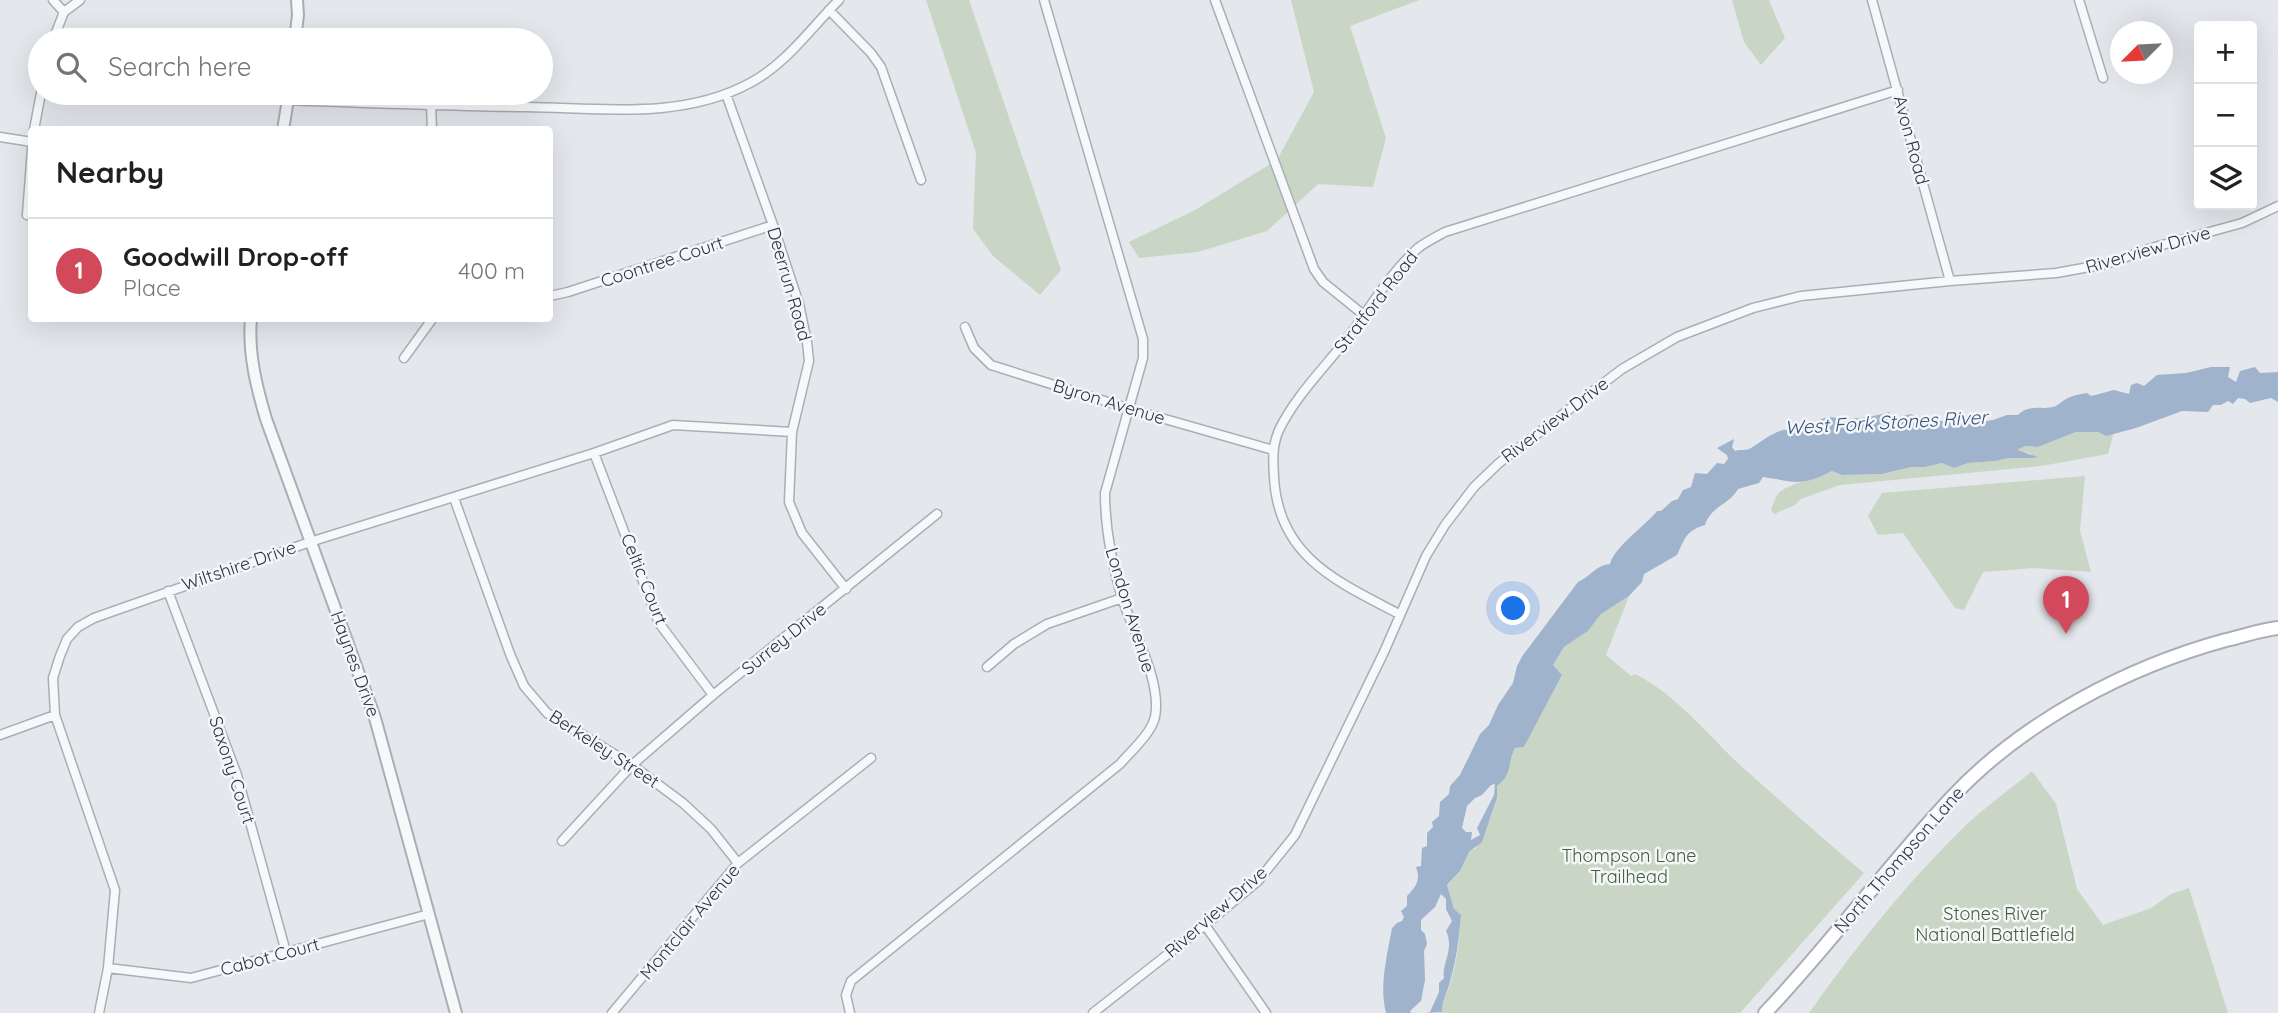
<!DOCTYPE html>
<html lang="en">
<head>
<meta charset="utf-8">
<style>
	body { margin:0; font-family:Quicksand,sans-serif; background:#f2f2f2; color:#202124 }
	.controls { position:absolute; right:21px; top:21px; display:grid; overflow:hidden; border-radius:7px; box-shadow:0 7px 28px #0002 }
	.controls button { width:63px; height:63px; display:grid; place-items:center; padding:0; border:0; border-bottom:2px solid #e0e0e0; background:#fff; color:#202124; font:35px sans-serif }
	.compass { position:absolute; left:2110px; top:21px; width:63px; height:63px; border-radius:50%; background:#fff; box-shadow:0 7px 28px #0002; rotate:246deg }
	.you { position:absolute; left:1514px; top:609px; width:24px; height:24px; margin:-18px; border:5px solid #fff; border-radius:50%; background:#1a73e8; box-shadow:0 0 0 10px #1a73e833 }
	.badge { display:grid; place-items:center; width:46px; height:46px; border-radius:50%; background:#d1495b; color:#fff; font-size:23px; font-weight:700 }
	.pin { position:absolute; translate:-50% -58px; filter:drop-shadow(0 2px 4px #0008) }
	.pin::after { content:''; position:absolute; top:37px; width:24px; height:21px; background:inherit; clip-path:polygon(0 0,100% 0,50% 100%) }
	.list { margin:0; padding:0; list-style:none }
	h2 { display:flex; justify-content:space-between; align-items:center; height:91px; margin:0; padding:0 28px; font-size:30px }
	h2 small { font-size:23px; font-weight:400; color:#757577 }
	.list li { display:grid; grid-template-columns:46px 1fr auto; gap:21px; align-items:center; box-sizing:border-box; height:105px; padding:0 28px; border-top:2px solid #e0e0e0 }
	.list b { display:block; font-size:26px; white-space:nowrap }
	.list p { margin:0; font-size:23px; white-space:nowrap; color:#757577 }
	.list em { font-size:23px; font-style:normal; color:#757577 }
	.icon { flex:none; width:38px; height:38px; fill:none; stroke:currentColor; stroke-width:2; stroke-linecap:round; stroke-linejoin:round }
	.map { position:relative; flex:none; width:2278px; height:1013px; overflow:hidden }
	.search { position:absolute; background:#fff; box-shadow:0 7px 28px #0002; left:28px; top:28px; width:525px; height:77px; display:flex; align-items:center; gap:18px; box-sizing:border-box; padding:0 24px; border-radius:38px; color:#757577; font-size:26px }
	.panel { position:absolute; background:#fff; box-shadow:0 7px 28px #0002; left:28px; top:126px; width:525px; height:196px; border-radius:7px }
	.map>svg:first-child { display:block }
</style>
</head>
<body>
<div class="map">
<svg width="2278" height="1013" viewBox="0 0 2278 1013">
	<rect width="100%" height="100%" fill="#e4e7ec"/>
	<!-- green -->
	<path fill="#c9d6c5" d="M926 0H969L1061 270 1040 295 993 256 973 229 976 153Z
		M1291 0H1419L1350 26 1386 138 1373 187 1318 184 1267 231 1198 252 1139 258 1129 242 1195 210 1277 160 1314 92Z
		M1732 0H1769L1785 38 1761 65 1744 42Z
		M2076 432H2098L2106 436 2114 432 2108 454 2041 466 1840 485 1801 499 1795 505 1774 514 1771 510C1773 505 1775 498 1778 494 1787 483 1818 479 1832 471L1842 475 1882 474 1911 467H1925L1942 463 1954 468 1968 463 1996 461 2008 458H2034L2030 453 2019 452 2017 450 2025 446 2038 447Z
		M2085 476 2080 531 2091 572 2034 568 1983 572 1964 610 1955 608 1903 533 1878 535 1868 516 1882 493Z
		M1629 596 1606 655 1631 676 1635 674C1677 695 1707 734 1741 766 1782 802 1822 838 1864 873L1740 1013H1441C1443 1001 1444 998 1449 987 1457 966 1459 938 1461 916L1454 909 1447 886 1460 871 1469 852 1476 848 1491 817 1497 798V786C1513 774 1507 764 1515 748L1524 747 1562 675 1553 665 1564 647 1588 631 1601 614Z
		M2032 771 2056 804 2077 889 2103 925 2151 908 2171 894 2189 888 2228 1013H1809C1855 948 1904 886 1961 830 1982 809 2008 791 2032 771Z"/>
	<!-- water -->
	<path fill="#9fb4cc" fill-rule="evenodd" d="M2211 367H2230L2228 377 2236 382 2240 371 2255 367 2260 373 2278 372V402L2271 398 2250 403 2245 399 2238 398 2233 404 2228 401 2221 405H2213L2208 412 2182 411 2136 428 2106 436 2098 432H2076L2038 447 2025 446 2017 450 2038 457 2034 458H2008L1996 461 1968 463 1954 468 1942 463 1925 467H1911L1882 474 1842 475 1832 471C1800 488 1793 481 1763 477L1759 483 1738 489C1729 505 1711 506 1705 525 1685 531 1685 539 1677 555L1644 574 1642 582 1629 596 1601 614 1588 631 1564 647 1553 665 1562 675 1524 747 1515 748C1507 764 1513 774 1497 786V798L1482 842 1469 852 1460 871 1447 885 1454 909 1461 915C1459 938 1456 963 1449 985 1446 995 1442 1001 1442 1012L1427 1013 1430 1012 1439 992V983L1444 978C1441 965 1455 949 1446 931L1452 921 1446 909V899L1441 894 1435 907 1421 920V930L1425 934 1427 944 1424 951 1425 980 1421 1001 1410 1011 1411 1013H1386C1379 986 1387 956 1392 928L1397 923 1402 921 1404 917 1401 911 1407 906V896C1416 886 1421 881 1416 867L1421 866 1422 848 1427 846V833L1433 827 1432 822 1439 816 1440 802 1449 794 1450 786 1460 775 1480 734 1489 725 1498 705 1513 683 1517 666 1523 655 1578 582C1593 575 1594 566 1610 564 1614 547 1645 526 1657 511H1661L1672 501 1678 499 1683 490 1691 487 1695 473 1707 474 1717 463 1724 464 1728 459 1727 455 1717 448 1734 439 1732 447 1735 451C1740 449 1747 451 1751 448 1766 439 1780 425 1798 431L1804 424 1816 423C1826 413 1837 419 1848 419 1861 418 1877 416 1889 412L1895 418 1911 414 1917 417 1924 416 1937 418 1940 421 1967 424 1993 420 2007 415H2018C2030 403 2043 411 2056 406 2060 404 2062 401 2066 399 2071 396 2080 394 2087 393L2091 396 2114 390 2129 394 2131 385 2137 383 2144 386 2157 375 2186 373ZM1495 784 1494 795 1477 828 1480 835 1471 840 1472 832H1466L1462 828 1467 806 1475 798 1482 795 1491 785Z"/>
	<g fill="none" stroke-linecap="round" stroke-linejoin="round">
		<!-- minor casing -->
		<g stroke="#a9aeb7" stroke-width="11">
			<path id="minor" d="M53 0 64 12
				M1215 0 1314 269 1323 282 1365 316
				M1872 0 1950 281
				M2079 0 2103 78
				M829 10 871 53 881 67 921 180
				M53 40 64 12 80 0
				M726 94 773 225 799 304 807 342 809 361 792 432 789 502 802 533 846 589
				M288 100C368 103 447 106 527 107 601 108 682 120 750 83 786 64 811 28 839 0
				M431 105 432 130
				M34 130 41 93
				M0 137 32 142
				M27 215 32 149
				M550 296 568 292 773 225
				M965 327 974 348 991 365 1130 409 1273 450
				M404 358 433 318
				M594 453 659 623 713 695
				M454 498 510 654 524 686 547 713 632 765 683 803 711 829 738 863
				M168 591 237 775 286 952
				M1399 614C1338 582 1278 557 1274 477 1273 460 1272 446 1279 430 1295 397 1323 369 1346 340 1369 310 1389 274 1418 248 1426 242 1436 237 1445 232L1898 90
				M987 667 1014 644 1047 624 1122 598
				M0 735 55 715
				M562 841 632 765 713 695 937 514
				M1205 925 1266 1013
				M108 968 191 978 429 914
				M99 1013 108 968 115 890 55 715 53 678 60 656 67 639 78 627 94 618 310 542 594 453 673 425 792 432
				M612 1013 738 863 871 758
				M850 1013 846 995 851 981 1120 764C1131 751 1151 734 1155 717 1162 681 1133 632 1122 598 1112 564 1105 528 1105 493L1143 358V339L1044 0
				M1093 1013 1205 925 1258 881 1295 835 1384 652 1426 556 1445 525 1474 487 1499 463 1622 369 1677 337 1753 308 1801 296 1950 281 2056 273 2106 264 2155 247 2242 223 2278 206"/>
		</g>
		<!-- tertiary casing -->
		<g stroke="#a9aeb7" stroke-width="14">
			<path id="tertiary" d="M295 40 298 15 297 0
				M283 130 289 93
				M251 318C248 353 256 385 266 419L375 718 456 1013"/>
		</g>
		<!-- secondary casing -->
		<g stroke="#a9aeb7" stroke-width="16">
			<path id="secondary" d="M1765 1013C1831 944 1887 866 1953 796 2024 721 2127 667 2226 640 2244 636 2260 630 2278 628"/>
		</g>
		<!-- minor -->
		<use href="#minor" stroke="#f7f8fa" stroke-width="8"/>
		<!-- tertiary -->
		<use href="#tertiary" stroke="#f7f8fa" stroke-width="10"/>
		<!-- secondary -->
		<use href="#secondary" stroke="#fff" stroke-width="12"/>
	</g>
	<g text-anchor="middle" stroke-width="5" stroke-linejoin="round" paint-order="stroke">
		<!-- street labels -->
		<g font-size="18" fill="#2b3445" stroke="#f4f6f9">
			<text transform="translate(1911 140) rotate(75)" y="6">Avon Road</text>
			<text transform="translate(2148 250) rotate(-16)" y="6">Riverview Drive</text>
			<text transform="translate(662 262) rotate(-18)" y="6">Coontree Court</text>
			<text transform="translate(789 284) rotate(74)" y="6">Deerrun Road</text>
			<text transform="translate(1376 302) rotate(-52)" y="6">Stratford Road</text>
			<text transform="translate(1109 402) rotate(17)" y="6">Byron Avenue</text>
			<text transform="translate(1555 420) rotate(-37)" y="6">Riverview Drive</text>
			<text transform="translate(239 566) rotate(-19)" y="6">Wiltshire Drive</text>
			<text transform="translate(644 579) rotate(68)" y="6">Celtic Court</text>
			<text transform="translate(1130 610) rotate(73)" y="6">London Avenue</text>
			<text transform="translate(784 639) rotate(-39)" y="6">Surrey Drive</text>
			<text transform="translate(355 664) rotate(70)" y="6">Haynes Drive</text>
			<text transform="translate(604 749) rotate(33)" y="6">Berkeley Street</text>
			<text transform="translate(232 770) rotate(72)" y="6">Saxony Court</text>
			<text transform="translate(1899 860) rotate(-49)" y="6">North Thompson Lane</text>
			<text transform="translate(1216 912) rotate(-41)" y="6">Riverview Drive</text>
			<text transform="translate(690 922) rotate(-50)" y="6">Montclair Avenue</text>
			<text transform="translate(270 957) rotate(-15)" y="6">Cabot Court</text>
		</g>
		<!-- park labels -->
		<g font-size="18" fill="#3f6138" stroke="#f4f6f9">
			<text x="1629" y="862">Thompson Lane<tspan x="1629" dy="21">Trailhead</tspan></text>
			<text x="1995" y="920">Stones River<tspan x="1995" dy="21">National Battlefield</tspan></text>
		</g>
		<!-- water labels -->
		<g font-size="19" font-style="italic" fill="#34527a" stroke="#f4f6f9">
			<text transform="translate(1886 422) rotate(-3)" y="7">West Fork Stones River</text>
		</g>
	</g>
</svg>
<div class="controls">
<button>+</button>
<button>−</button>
<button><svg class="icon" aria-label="layers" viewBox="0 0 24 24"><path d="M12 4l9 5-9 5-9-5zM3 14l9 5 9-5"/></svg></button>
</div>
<svg class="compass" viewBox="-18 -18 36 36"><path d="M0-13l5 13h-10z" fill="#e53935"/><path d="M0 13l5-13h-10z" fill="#757577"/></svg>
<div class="you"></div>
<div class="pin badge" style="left:2066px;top:634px">1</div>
<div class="search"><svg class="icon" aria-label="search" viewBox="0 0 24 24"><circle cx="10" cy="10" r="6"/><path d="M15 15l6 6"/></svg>Search here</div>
<section class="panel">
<h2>Nearby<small></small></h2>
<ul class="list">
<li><span class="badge">1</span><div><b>Goodwill Drop-off</b><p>Place</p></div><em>400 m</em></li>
</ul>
</section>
</div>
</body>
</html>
